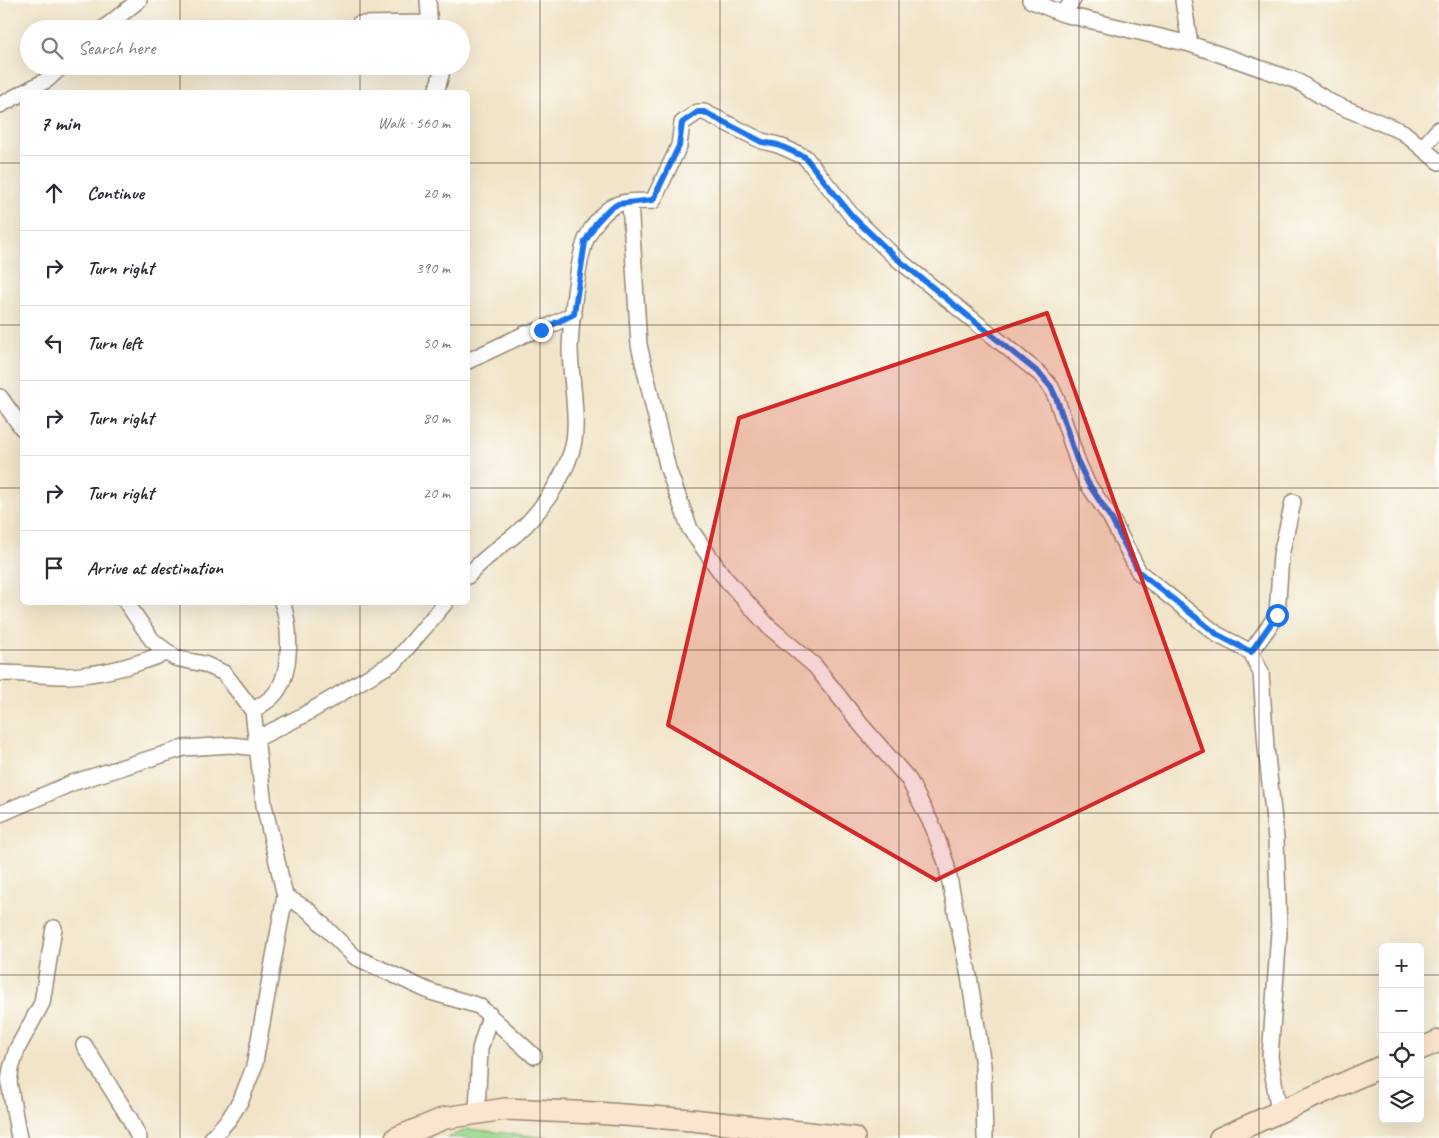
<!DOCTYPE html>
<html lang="en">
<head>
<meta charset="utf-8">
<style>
	body { margin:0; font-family:Caveat,sans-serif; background:#f7f7f7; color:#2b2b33 }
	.controls { position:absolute; right:15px; bottom:15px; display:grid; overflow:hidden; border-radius:8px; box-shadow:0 5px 20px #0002 }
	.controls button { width:45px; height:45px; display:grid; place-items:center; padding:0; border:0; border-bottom:1px solid #e1e1e2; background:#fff; color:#2b2b33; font:25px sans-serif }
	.stop { position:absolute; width:15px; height:15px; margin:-11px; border:4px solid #1a73e8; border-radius:50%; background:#fff }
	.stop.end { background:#1a73e8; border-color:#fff; box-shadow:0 1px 5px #0008 }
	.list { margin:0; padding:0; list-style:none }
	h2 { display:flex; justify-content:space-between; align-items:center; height:65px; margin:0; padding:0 20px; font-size:21px }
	h2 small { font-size:16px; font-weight:400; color:#7c7c81 }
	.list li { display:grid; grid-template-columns:32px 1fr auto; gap:15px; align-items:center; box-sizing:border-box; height:75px; padding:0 20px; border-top:1px solid #e1e1e2 }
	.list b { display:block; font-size:19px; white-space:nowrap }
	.list em { font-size:16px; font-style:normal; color:#7c7c81 }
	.icon { flex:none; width:28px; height:28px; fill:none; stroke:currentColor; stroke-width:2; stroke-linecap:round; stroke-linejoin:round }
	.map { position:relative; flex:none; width:1439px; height:1138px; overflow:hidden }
	.search { position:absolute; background:#fff; box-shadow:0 5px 20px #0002; left:20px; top:20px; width:450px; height:55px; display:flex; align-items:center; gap:12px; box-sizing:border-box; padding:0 18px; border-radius:28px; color:#7c7c81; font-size:19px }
	.panel { position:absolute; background:#fff; box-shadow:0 5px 20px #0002; left:20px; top:90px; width:450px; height:515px; border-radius:8px }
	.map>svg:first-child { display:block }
</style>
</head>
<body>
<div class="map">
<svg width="1439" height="1138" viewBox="0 0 1439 1138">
	<rect width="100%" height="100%" fill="#fdfcf7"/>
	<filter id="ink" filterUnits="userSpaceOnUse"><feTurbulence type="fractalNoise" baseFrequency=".02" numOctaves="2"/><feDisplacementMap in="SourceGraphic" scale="10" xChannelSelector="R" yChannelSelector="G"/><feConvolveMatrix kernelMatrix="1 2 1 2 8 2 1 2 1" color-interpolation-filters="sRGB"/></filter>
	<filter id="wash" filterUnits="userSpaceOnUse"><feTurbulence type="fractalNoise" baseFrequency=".0096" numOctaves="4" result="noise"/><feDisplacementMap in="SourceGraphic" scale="20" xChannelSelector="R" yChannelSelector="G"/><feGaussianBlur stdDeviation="1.12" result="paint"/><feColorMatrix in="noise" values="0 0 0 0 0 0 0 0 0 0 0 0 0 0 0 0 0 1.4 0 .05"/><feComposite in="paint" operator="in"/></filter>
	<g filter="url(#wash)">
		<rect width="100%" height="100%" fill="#f1e4c8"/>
		<!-- green -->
		<path fill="#9edd92" stroke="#6c8458" d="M468 1129 550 1138H447Z"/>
	</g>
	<g filter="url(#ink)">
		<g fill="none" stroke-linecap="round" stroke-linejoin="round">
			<!-- street casing -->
			<g stroke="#968773" stroke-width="18">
				<path id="street" d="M428 0 430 29
					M1030 0 1063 14 1190 44 1297 81 1332 103 1403 132 1439 162
					M1183 0 1190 44
					M1063 14 1073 0
					M359 24 429 23
					M103 29 139 0
					M436 92 441 75V66
					M0 105 47 80 62 66
					M1422 148 1439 129
					M630 203 639 345 668 469 690 529 724 577 768 626 815 666 862 726 909 780 933 827 946 863 969 976 983 1065 985 1138
					M468 361 525 334 541 330 574 314
					M0 397 22 428
					M468 576C482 559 499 548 516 534 539 514 561 483 571 453 581 426 570 377 570 348 571 322 577 266 585 242 590 229 603 210 616 205 626 200 642 202 653 201L679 146 682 123 698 112H704L762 141 778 145 805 157 853 217 895 257 1040 374 1051 387 1057 400 1077 460 1087 483 1111 518 1139 572 1218 635 1251 652 1261 673 1266 747 1276 839 1279 932 1270 1057 1279 1112
					M126 602 152 640 175 658 204 664 224 673 253 711 264 805 285 896 254 1067 241 1100 229 1119 212 1138
					M1251 652 1277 615 1281 555 1293 502
					M0 673C30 673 60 679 89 674 116 671 143 662 168 652
					M253 711C259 706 267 702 272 697 293 677 291 627 282 602
					M256 739 302 716 396 661 446 602
					M0 814 72 783 184 748 231 745 257 748
					M285 896 308 910 355 957 431 992 479 1006 534 1056
					M84 1045 130 1119 139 1138
					M477 1111 480 1049 490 1015
					M19 1138 9 1082 11 1069 17 1049 42 1003 54 928"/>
			</g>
			<!-- secondary casing -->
			<g stroke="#968773" stroke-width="24">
				<path id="secondary" d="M1420 1049 1439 1041
					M396 1138 445 1118 505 1109 596 1113 692 1120 854 1138
					M1220 1138 1383 1066"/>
			</g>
			<!-- street -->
			<use href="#street" stroke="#fff" stroke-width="15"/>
			<!-- secondary -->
			<use href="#secondary" stroke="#fce5cf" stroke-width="21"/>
		</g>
	</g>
	<g fill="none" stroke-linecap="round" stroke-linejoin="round" filter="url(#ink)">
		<!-- route -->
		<path stroke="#1a73e8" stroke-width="6" d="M541 330 574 314 585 242 596 223 609 209 618 204 653 200 679 146 682 123 698 112H704L762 142 778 145 805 157 853 217 895 257 1040 374 1051 387 1057 400 1077 460 1088 483 1111 518 1139 572 1218 635 1251 652 1277 615"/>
	</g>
	<!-- marked area -->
	<path fill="#d62828" fill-opacity="0.2" stroke="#d62828" stroke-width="4" stroke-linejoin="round" d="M1047 313 1203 751 936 880 668 725 739 418Z"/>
	<!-- grid -->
	<path fill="none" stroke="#3b2a1e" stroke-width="1" stroke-opacity="0.55" d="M180 0V29M360 0V29M540 0V1138M720 0V1138M899 0V1138M1079 0V1138M1259 0V1138M180 66V92M360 66V92M0 163H22M468 163H1439M0 325H22M468 325H1439M0 488H22M468 488H1439M180 602V1138M360 602V1138M0 650H1439M0 813H1439M0 975H1383M1420 975H1439"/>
</svg>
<div class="controls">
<button>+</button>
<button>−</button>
<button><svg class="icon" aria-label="locate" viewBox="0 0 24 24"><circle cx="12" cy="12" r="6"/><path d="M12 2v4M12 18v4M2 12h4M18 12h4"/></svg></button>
<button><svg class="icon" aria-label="layers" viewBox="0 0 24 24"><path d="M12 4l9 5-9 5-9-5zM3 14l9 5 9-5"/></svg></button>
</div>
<div class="stop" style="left:1277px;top:615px"></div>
<div class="stop end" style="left:541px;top:330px"></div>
<div class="search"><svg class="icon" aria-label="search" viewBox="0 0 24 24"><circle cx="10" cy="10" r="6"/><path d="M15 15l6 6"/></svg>Search here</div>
<section class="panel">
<h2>7 min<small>Walk · 560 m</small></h2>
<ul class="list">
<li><svg class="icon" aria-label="ahead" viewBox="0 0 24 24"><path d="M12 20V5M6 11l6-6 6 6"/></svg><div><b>Continue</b></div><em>20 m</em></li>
<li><svg class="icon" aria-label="right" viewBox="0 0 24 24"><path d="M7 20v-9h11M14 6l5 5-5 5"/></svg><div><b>Turn right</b></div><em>390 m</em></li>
<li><svg class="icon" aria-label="left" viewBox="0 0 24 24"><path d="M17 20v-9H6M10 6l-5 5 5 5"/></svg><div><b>Turn left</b></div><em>50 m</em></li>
<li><svg class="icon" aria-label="right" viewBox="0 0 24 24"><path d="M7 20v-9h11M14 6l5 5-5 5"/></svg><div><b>Turn right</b></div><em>80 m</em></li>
<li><svg class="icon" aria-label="right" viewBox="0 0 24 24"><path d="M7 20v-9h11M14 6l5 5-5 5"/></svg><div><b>Turn right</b></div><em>20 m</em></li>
<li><svg class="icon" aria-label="arrive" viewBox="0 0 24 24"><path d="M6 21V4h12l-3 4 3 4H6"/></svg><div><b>Arrive at destination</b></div></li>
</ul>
</section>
</div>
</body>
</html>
